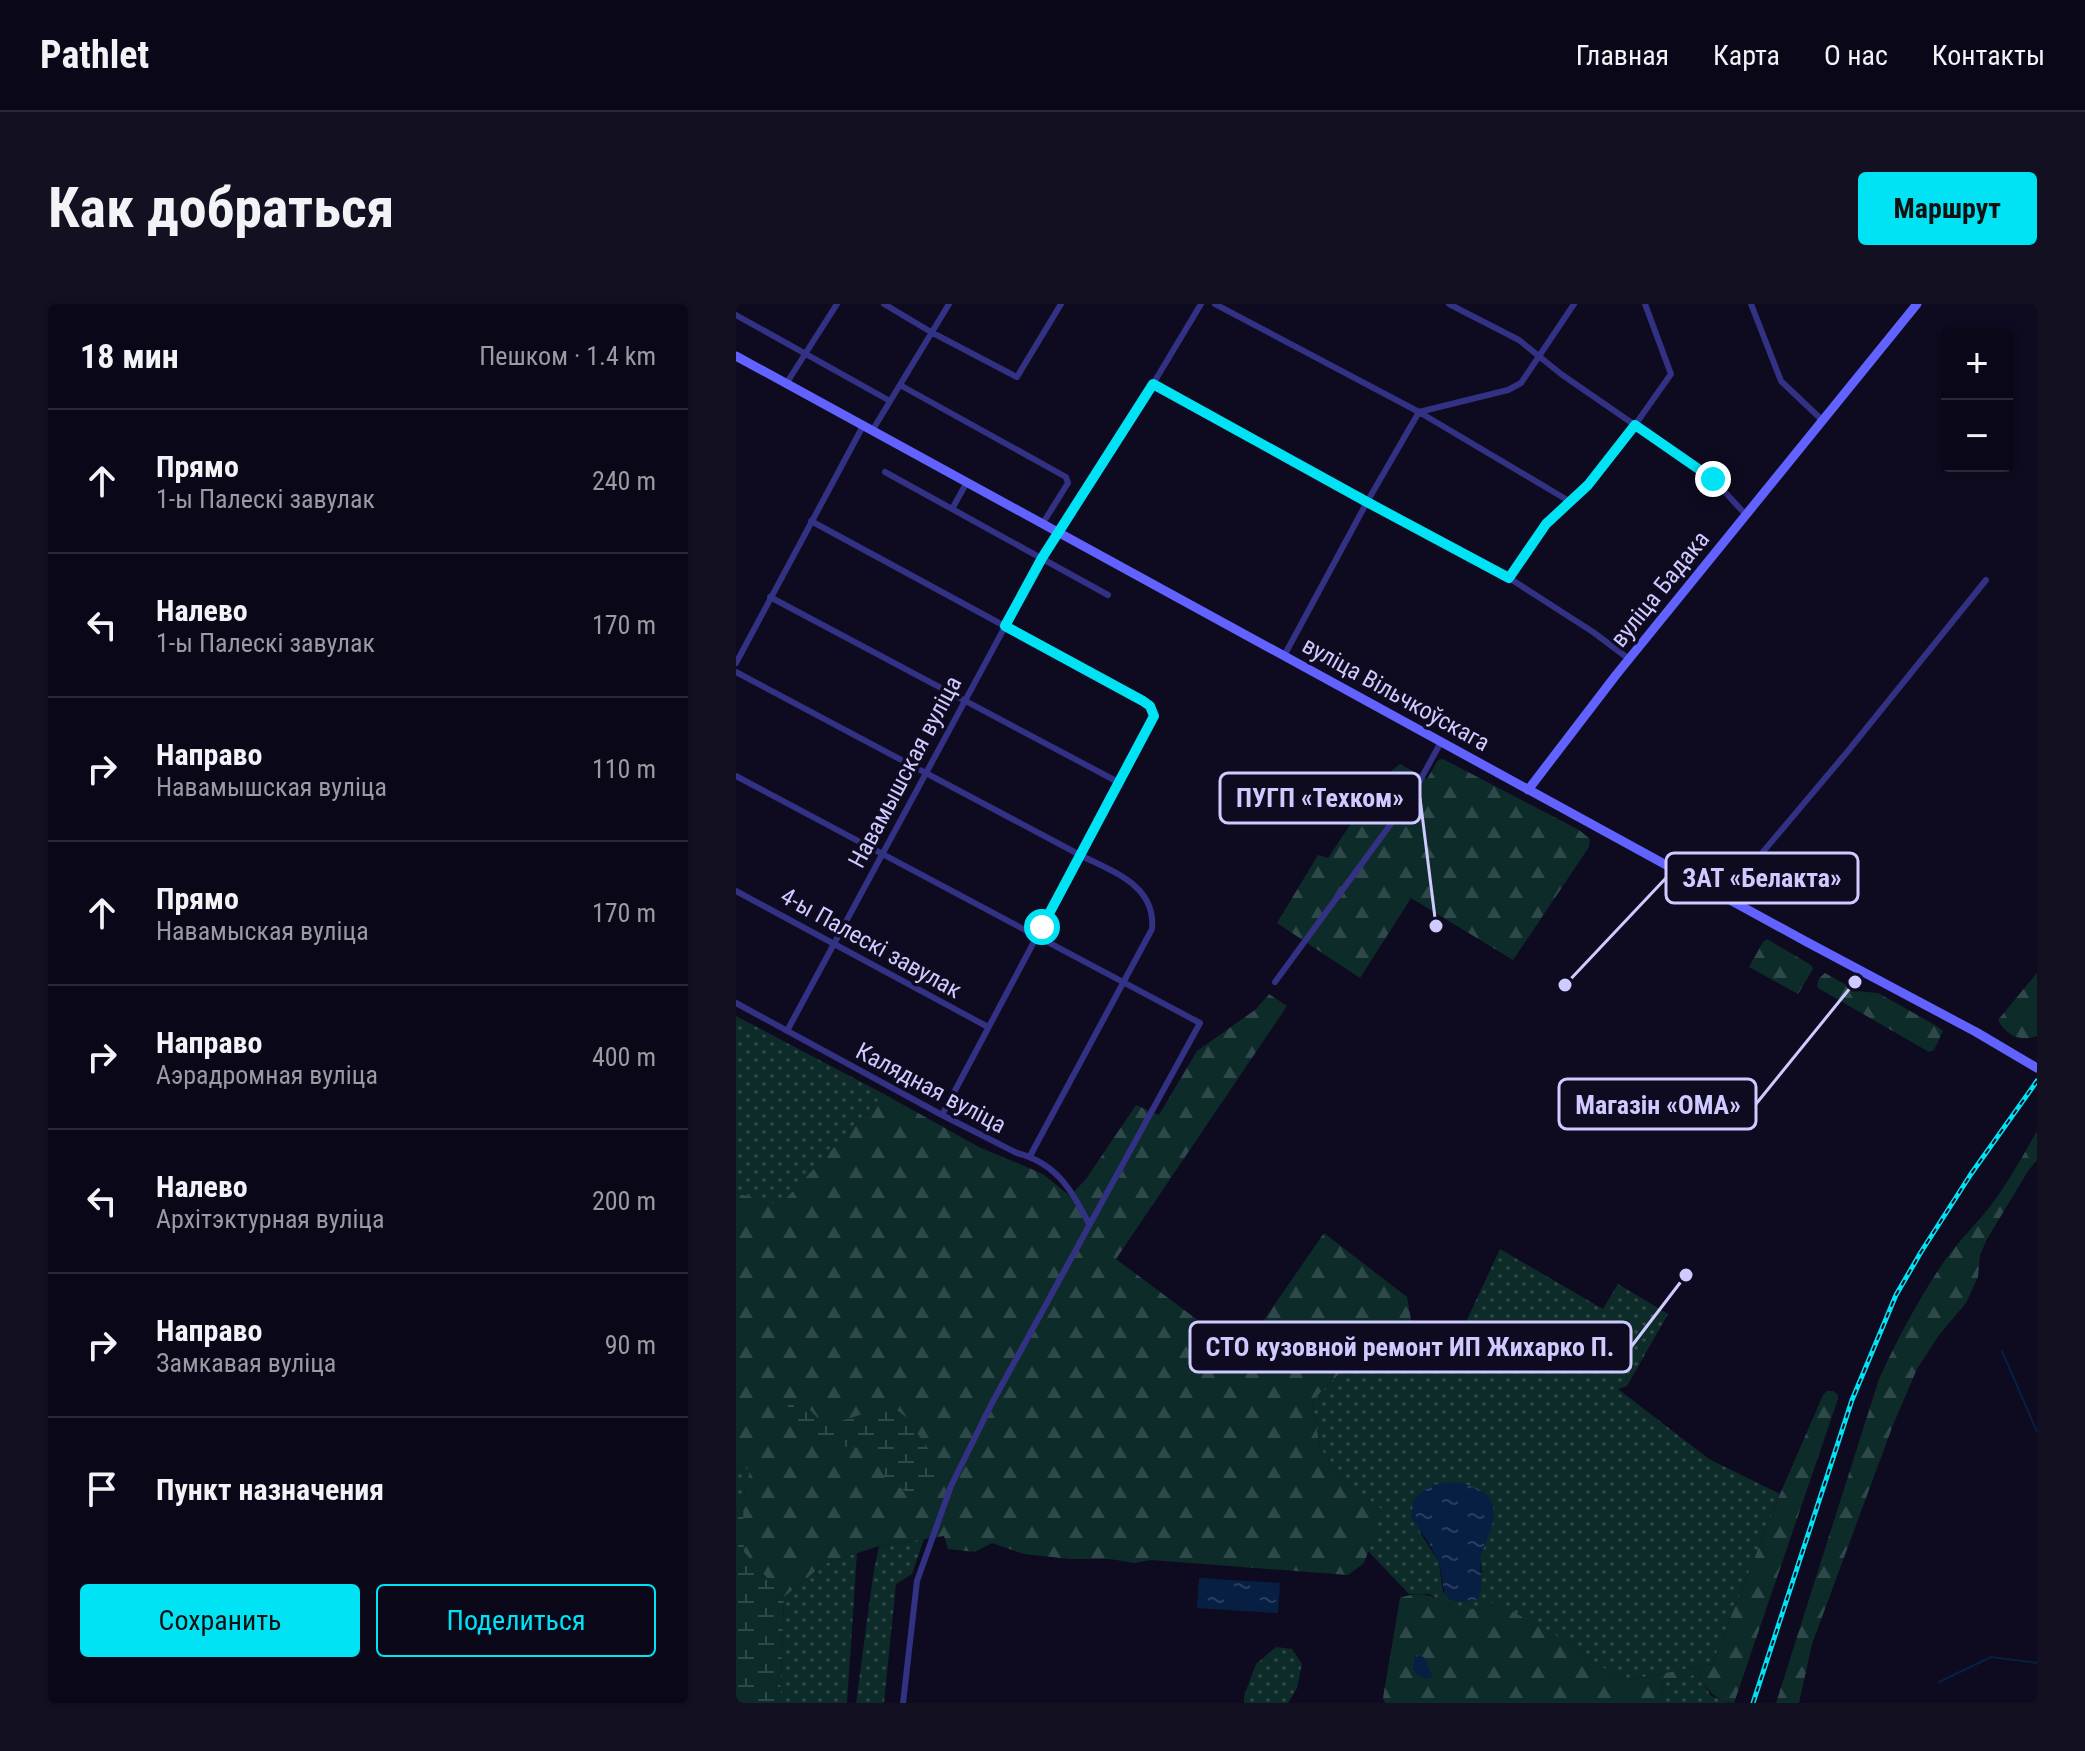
<!DOCTYPE html>
<html lang="ru">
<head>
<meta charset="utf-8">
<style>
	body { margin:0; font-family:"Roboto Condensed",sans-serif; background:#131121; color:#f1f3f6 }
	.controls { position:absolute; right:24px; top:24px; display:grid; overflow:hidden; border-radius:8px; box-shadow:0 2px 6px #0004 }
	.controls button { width:72px; height:72px; display:grid; place-items:center; padding:0; border:0; border-bottom:2px solid #2a2937; background:#0a0818; color:#f1f3f6; font:40px sans-serif }
	.stop { position:absolute; width:24px; height:24px; margin:-18px; border:6px solid #00e3f5; border-radius:50%; background:#fff }
	.stop.end { background:#00e3f5; border-color:#fff; box-shadow:0 2px 8px #0008 }
	.list { margin:0; padding:0; list-style:none }
	h2 { display:flex; justify-content:space-between; align-items:center; height:104px; margin:0; padding:0 32px; font-size:34px }
	h2 small { font-size:26px; font-weight:400; color:#999aa2 }
	.list li { display:grid; grid-template-columns:52px 1fr auto; gap:24px; align-items:center; box-sizing:border-box; height:144px; padding:0 32px; border-top:2px solid #2a2937 }
	.list b { display:block; font-size:30px; white-space:nowrap }
	.list p { margin:0; font-size:26px; white-space:nowrap; color:#999aa2 }
	.list em { font-size:26px; font-style:normal; color:#999aa2 }
	.actions { display:flex; gap:16px; padding:24px 32px }
	.actions a { flex:1; padding:18px 0; border:2px solid #00e3f5; border-radius:8px; text-align:center; font-size:28px; color:#00e3f5 }
	.actions .main { background:#00e3f5; color:#111 }
	.icon { flex:none; width:44px; height:44px; fill:none; stroke:currentColor; stroke-width:2; stroke-linecap:round; stroke-linejoin:round }
	.map { position:relative; flex:none; width:1301px; height:1399px; overflow:hidden; border-radius:8px }
	header { display:flex; align-items:center; gap:48px; box-sizing:border-box; height:112px; padding:0 40px; background:#0a0818; border-bottom:2px solid #2a2937 }
	header strong { font-size:38px }
	nav { display:flex; gap:44px; margin-inline-start:auto; font-size:28px }
	.intro { display:flex; align-items:center; justify-content:space-between; box-sizing:border-box; height:192px; padding:0 48px }
	h1 { margin:0; font-size:56px }
	.button { padding:20px 36px; border-radius:8px; background:#00e3f5; color:#111; font-size:28px; font-weight:700 }
	main { display:flex; gap:48px; padding:0 48px }
	aside { flex:1; background:#0a0818; border-radius:8px; box-shadow:0 2px 6px #0004 }
	.map>svg:first-child { display:block }
</style>
</head>
<body>
<header>
<strong>Pathlet</strong>
<nav><a>Главная</a><a>Карта</a><a>О нас</a><a>Контакты</a></nav>
</header>
<div class="intro"><h1>Как добраться</h1><a class="button">Маршрут</a></div>
<main>
<aside>
<h2>18 мин<small>Пешком · 1.4 km</small></h2>
<ul class="list">
<li><svg class="icon" aria-label="ahead" viewBox="0 0 24 24"><path d="M12 20V5M6 11l6-6 6 6"/></svg><div><b>Прямо</b><p>1-ы Палескі завулак</p></div><em>240 m</em></li>
<li><svg class="icon" aria-label="left" viewBox="0 0 24 24"><path d="M17 20v-9H6M10 6l-5 5 5 5"/></svg><div><b>Налево</b><p>1-ы Палескі завулак</p></div><em>170 m</em></li>
<li><svg class="icon" aria-label="right" viewBox="0 0 24 24"><path d="M7 20v-9h11M14 6l5 5-5 5"/></svg><div><b>Направо</b><p>Навамышская вуліца</p></div><em>110 m</em></li>
<li><svg class="icon" aria-label="ahead" viewBox="0 0 24 24"><path d="M12 20V5M6 11l6-6 6 6"/></svg><div><b>Прямо</b><p>Навамыская вуліца</p></div><em>170 m</em></li>
<li><svg class="icon" aria-label="right" viewBox="0 0 24 24"><path d="M7 20v-9h11M14 6l5 5-5 5"/></svg><div><b>Направо</b><p>Аэрадромная вуліца</p></div><em>400 m</em></li>
<li><svg class="icon" aria-label="left" viewBox="0 0 24 24"><path d="M17 20v-9H6M10 6l-5 5 5 5"/></svg><div><b>Налево</b><p>Архітэктурная вуліца</p></div><em>200 m</em></li>
<li><svg class="icon" aria-label="right" viewBox="0 0 24 24"><path d="M7 20v-9h11M14 6l5 5-5 5"/></svg><div><b>Направо</b><p>Замкавая вуліца</p></div><em>90 m</em></li>
<li><svg class="icon" aria-label="arrive" viewBox="0 0 24 24"><path d="M6 21V4h12l-3 4 3 4H6"/></svg><div><b>Пункт назначения</b></div></li>
</ul>
<div class="actions"><a class="main">Сохранить</a><a>Поделиться</a></div>
</aside>
<div class="map">
<svg width="1301" height="1399" viewBox="0 0 1301 1399">
	<defs>
		<pattern id="grass-dots" width="8" height="8" patternUnits="userSpaceOnUse" patternTransform="scale(2)"><rect width="8" height="8" fill="#0d2b29"/><path d="M2 2h.1M6 6h.1" fill="none" stroke="#2f4849" stroke-width="1.8" stroke-linecap="round"/></pattern>
		<pattern id="forest-firs" width="22" height="20" patternUnits="userSpaceOnUse" patternTransform="scale(2)"><rect width="22" height="20" fill="#0d2b29"/><path d="M5 1l3.5 6h-7zM16 11l3.5 6h-7z" fill="#2f4849"/></pattern>
		<pattern id="wetland-marsh" width="20" height="14" patternUnits="userSpaceOnUse" patternTransform="scale(2)"><rect width="20" height="14" fill="#0d2b29"/><path d="M1 5h8M5 5V1M11 12h8M15 12V8" fill="none" stroke="#2f4849"/></pattern>
		<pattern id="water-ripples" width="26" height="14" patternUnits="userSpaceOnUse" patternTransform="scale(2)"><rect width="26" height="14" fill="#071f43"/><path d="M2 4q2-2 4 0t4 0M15 11q2-2 4 0t4 0" fill="none" stroke="#2a3e5f"/></pattern>
	</defs>
	<rect width="100%" height="100%" fill="#0e0b20"/>
	<!-- grass -->
	<path fill="url(#grass-dots)" fill-rule="evenodd" d="M0 712 148 790 44 902 0 889Z
		M764 945 867 1005 882 980 932 1010 891 1082 882 1085 973 1155 1044 1190 976 1360 887 1377 819 1331 726 1308 693 1290H673L632 1247 646 1206 609 1177 584 1144 576 1097 620 1053 655 1052 675 1016 722 1035ZM683 1227 744 1255 746 1269 707 1289 703 1258Z
		M0 1159 14 1166 7 1196H0Z
		M188 1235 176 1270 160 1280 148 1399H120L137 1272 143 1242Z
		M121 1249 111 1399H44L48 1293 88 1260Z
		M540 1343 556 1345 566 1360 561 1384 552 1399H508V1392L520 1360Z
		M962 1370 975 1392 993 1399H927L926 1377Z"/>
	<!-- forest -->
	<path fill="url(#forest-firs)" d="M707 455 843 526 854 535 853 543 777 656 675 594 624 674 541 619 582 551 592 554 636 488 654 468 664 460 691 475 702 456Z
		M1031 635 1075 661 1077 665 1062 690 1013 663 1027 638Z
		M1089 669 1121 687 1142 689 1199 721 1207 727 1198 746 1193 748 1082 684C1080 677 1084 673 1089 669Z
		M1301 669V732C1284 738 1271 732 1262 716Z
		M533 690 551 702 380 955 471 1023 509 1037 519 1029 588 929 671 993 675 1016 655 1052 620 1053 576 1097 584 1144 609 1177 647 1206 628 1259 612 1271 415 1256 398 1259 374 1255H334L288 1250 256 1239 239 1248 212 1245 208 1232 143 1242 88 1260 48 1293 7 1248V1196L14 1166 0 1159V889L44 901 148 790 243 843 307 870 334 892 350 875 400 801 423 811 461 747 519 706Z
		M1301 827V856L1292 867 1251 935 1244 951 1242 973 1230 999 1203 1031 1181 1065 1157 1121 1076 1340 1063 1399H1040L1143 1075C1161 1036 1181 998 1205 962 1218 943 1233 927 1248 910 1269 885 1285 855 1301 827Z
		M1091 1087H1097L1102 1091V1095L998 1399C978 1397 972 1386 962 1370L926 1377 927 1399H649L647 1394 664 1294C691 1284 703 1296 726 1308L759 1298 819 1331 887 1377 976 1360 1044 1190 1087 1091Z"/>
	<!-- wetland -->
	<path fill="url(#wetland-marsh)" d="M51 1100 70 1102 90 1122 154 1101 170 1113 202 1159 196 1189 175 1191 148 1173 144 1156 131 1144 81 1141 61 1125Z
		M0 1196H7L8 1248 48 1293 44 1399H0Z"/>
	<!-- water -->
	<path fill="url(#water-ripples)" d="M718 1178C744 1182 764 1192 756 1222 753 1232 748 1242 745 1252 742 1267 749 1280 742 1295 698 1306 712 1282 702 1257 696 1241 683 1227 675 1212L678 1194 696 1181Z
		M463 1274 544 1279 542 1309 461 1304Z
		M679 1351 688 1353 697 1373 690 1375 681 1371 677 1365Z"/>
	<g fill="none" stroke-linecap="round" stroke-linejoin="round">
		<!-- stream -->
		<path stroke="#071f43" stroke-width="2" d="M1266 1047 1301 1128
			M1203 1378 1255 1353 1301 1359"/>
		<!-- street -->
		<path stroke="#323184" stroke-width="6" d="M148 0 195 28 281 73 325 0
			M479 0 683 108 833 197
			M713 0 783 36 825 70 977 175 1010 211
			M1015 0 1045 77 1086 116
			M0 11 154 97
			M50 80 101 0
			M417 80 631 198 773 274 857 328 893 355
			M164 81 330 173 332 179 307 219
			M136 127 213 0
			M149 168 372 291
			M216 205 231 178
			M75 217 407 397 414 402 418 412 206 811
			M773 274 810 220 852 181 899 121 935 70 909 0
			M34 293 382 478
			M548 352 631 198 683 108 772 86 785 79 838 0
			M0 359 127 122
			M0 368 344 551C377 568 420 581 416 625L294 852
			M0 472 464 719 256 1099 215 1182 181 1277 167 1399
			M0 587 252 723
			M989 593 1112 447 1250 276
			M539 678 676 491 705 438
			M0 699 206 811 281 849C320 859 336 886 353 920
			M51 727 306 254 417 80 465 0"/>
		<!-- secondary -->
		<path stroke="#6162ff" stroke-width="9" d="M0 52 1069 637 1240 728 1301 764
			M792 486 880 371 1181 0"/>
		<!-- rail casing -->
		<g stroke="#00e3f5" stroke-width="5">
			<path id="rail" d="M1017 1399 1116 1096 1160 991 1185 948 1235 870 1301 777"/>
		</g>
		<!-- rail -->
		<use href="#rail" stroke="#0e0b20" stroke-width="2" stroke-dasharray="6" stroke-linecap="butt"/>
	</g>
	<g fill="none" stroke-linecap="round" stroke-linejoin="round">
		<!-- route -->
		<path stroke="#00e3f5" stroke-width="10" d="M306 623 418 412 414 402 407 397 269 322 306 254 417 80 631 198 773 274 810 220 852 181 899 121 977 175"/>
	</g>
	<g text-anchor="middle" stroke-width="7" stroke-linejoin="round" paint-order="stroke">
		<!-- street labels -->
		<g font-size="24" fill="#cfcaff" stroke="#0e0b20">
			<text transform="translate(924 285) rotate(-51)" y="8">вуліца Бадака</text>
			<text transform="translate(660 390) rotate(29)" y="8">вуліца Вільчкоўскага</text>
			<text transform="translate(169 468) rotate(-62)" y="8">Навамышская вуліца</text>
			<text transform="translate(135 639) rotate(29)" y="8">4-ы Палескі завулак</text>
			<text transform="translate(195 784) rotate(28)" y="8">Калядная вуліца</text>
		</g>
	</g>
	<!-- callouts -->
	<path fill="none" stroke="#cfcaff" stroke-width="3" d="M700 622L684 494M829 681L930 574M1119 678L1020 800M950 971L895 1043"/>
	<g fill="#cfcaff" stroke="#0e0b20" stroke-width="3">
		<circle cx="700" cy="622" r="8"/>
		<circle cx="829" cy="681" r="8"/>
		<circle cx="1119" cy="678" r="8"/>
		<circle cx="950" cy="971" r="8"/>
	</g>
	<g fill="#0e0b20" stroke="#cfcaff" stroke-width="3">
		<rect x="484" y="469" width="200" height="50" rx="8"/>
		<rect x="930" y="549" width="192" height="50" rx="8"/>
		<rect x="823" y="775" width="197" height="50" rx="8"/>
		<rect x="454" y="1018" width="441" height="50" rx="8"/>
	</g>
	<g font-size="26" text-anchor="middle" font-weight="bold" fill="#cfcaff">
		<text x="584" y="503">ПУГП «Техком»</text>
		<text x="1026" y="583">ЗАТ «Белакта»</text>
		<text x="922" y="810">Магазін «ОМА»</text>
		<text x="674" y="1052">СТО кузовной ремонт ИП Жихарко П.</text>
	</g>
</svg>
<div class="controls">
<button>+</button>
<button>−</button>
</div>
<div class="stop" style="left:306px;top:623px"></div>
<div class="stop end" style="left:977px;top:175px"></div>
</div>
</main>
</body>
</html>
